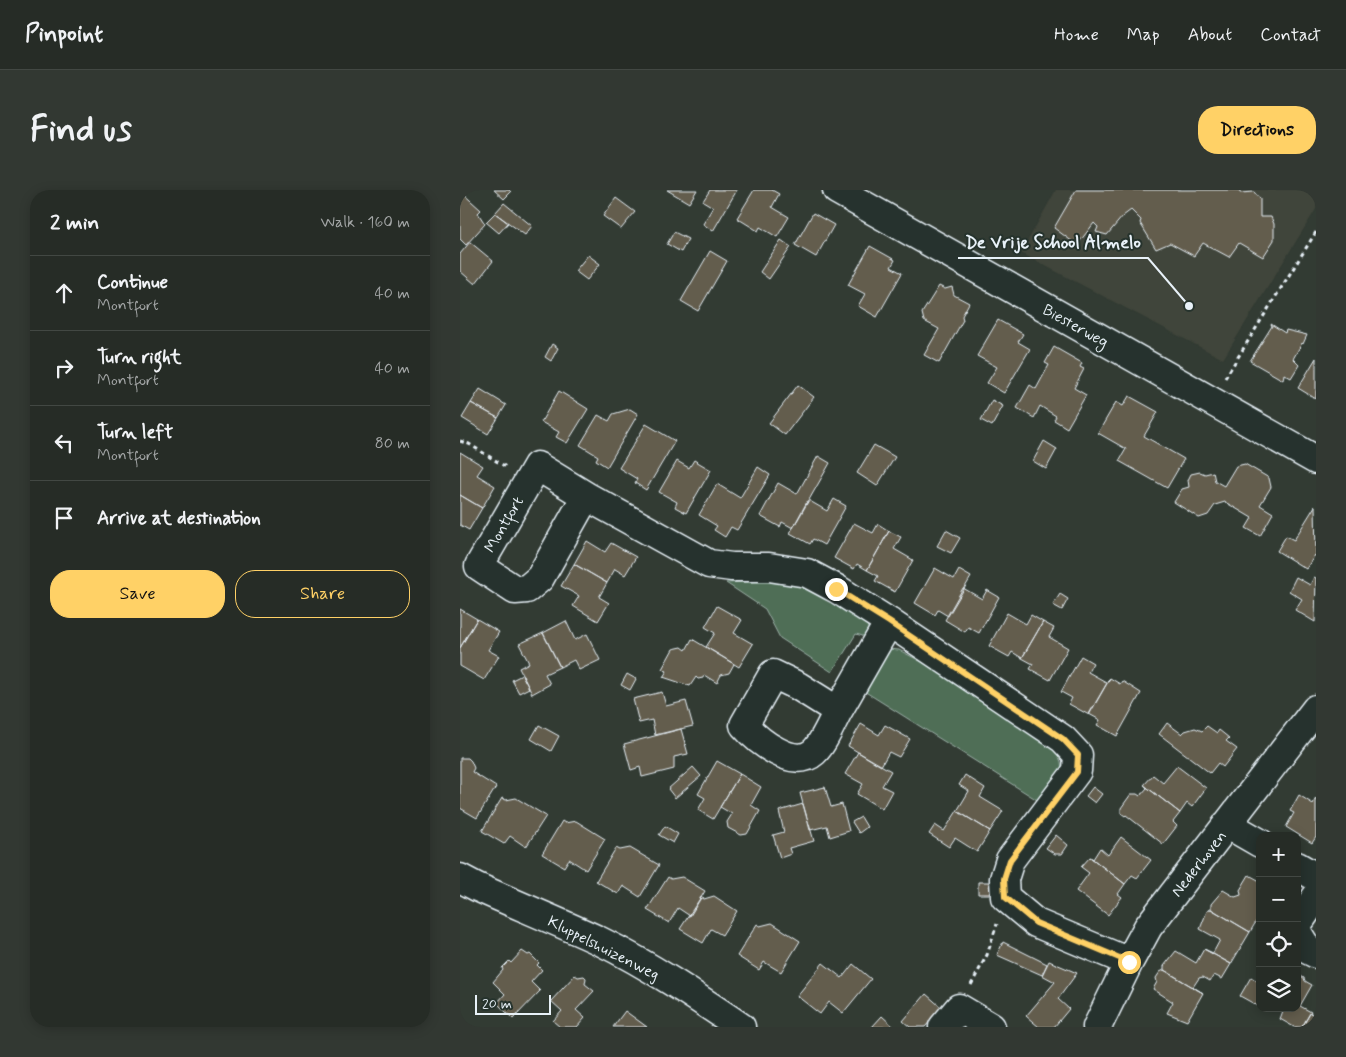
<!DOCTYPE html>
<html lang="en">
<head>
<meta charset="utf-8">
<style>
	body { margin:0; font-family:Mynerve,sans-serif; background:#323832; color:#f1f3f6 }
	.controls { position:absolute; right:15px; bottom:15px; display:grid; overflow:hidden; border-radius:10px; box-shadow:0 2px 12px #0003 }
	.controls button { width:45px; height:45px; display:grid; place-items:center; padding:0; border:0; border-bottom:1px solid #424843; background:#262c26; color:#f1f3f6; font:25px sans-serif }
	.scale { position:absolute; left:15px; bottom:12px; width:76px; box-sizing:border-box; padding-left:5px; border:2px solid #e8f1f8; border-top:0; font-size:14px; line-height:18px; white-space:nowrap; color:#e8f1f8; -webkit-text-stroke:4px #26332d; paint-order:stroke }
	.stop { position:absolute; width:15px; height:15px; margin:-11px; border:4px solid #ffd166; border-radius:50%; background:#fff }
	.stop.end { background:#ffd166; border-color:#fff; box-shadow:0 1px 5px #0008 }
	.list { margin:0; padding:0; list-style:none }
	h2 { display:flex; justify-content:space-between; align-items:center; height:65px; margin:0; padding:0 20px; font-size:21px }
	h2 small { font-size:16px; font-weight:400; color:#a4a7a7 }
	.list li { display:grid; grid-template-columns:32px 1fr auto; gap:15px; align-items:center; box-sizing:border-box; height:75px; padding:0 20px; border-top:1px solid #424843 }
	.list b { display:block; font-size:19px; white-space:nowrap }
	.list p { margin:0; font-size:16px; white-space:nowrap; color:#a4a7a7 }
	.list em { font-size:16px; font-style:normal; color:#a4a7a7 }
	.actions { display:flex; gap:10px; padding:15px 20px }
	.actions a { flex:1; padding:11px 0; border:1px solid #ffd166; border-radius:20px; text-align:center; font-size:18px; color:#ffd166 }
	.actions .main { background:#ffd166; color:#111 }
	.icon { flex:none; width:28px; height:28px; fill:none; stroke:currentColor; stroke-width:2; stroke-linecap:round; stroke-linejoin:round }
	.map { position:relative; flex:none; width:856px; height:837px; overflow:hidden; border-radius:20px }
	header { display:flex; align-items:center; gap:30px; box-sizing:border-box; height:70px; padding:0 25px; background:#262c26; border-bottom:1px solid #424843 }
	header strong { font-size:24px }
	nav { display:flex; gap:28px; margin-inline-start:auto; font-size:18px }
	.intro { display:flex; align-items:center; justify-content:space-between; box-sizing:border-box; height:120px; padding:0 30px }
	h1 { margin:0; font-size:35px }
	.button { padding:12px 22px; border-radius:20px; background:#ffd166; color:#111; font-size:18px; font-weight:700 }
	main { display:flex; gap:30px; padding:0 30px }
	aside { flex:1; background:#262c26; border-radius:20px; box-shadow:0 2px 12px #0003 }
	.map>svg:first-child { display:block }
</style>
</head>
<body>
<header>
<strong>Pinpoint</strong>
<nav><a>Home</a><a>Map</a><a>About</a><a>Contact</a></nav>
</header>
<div class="intro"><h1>Find us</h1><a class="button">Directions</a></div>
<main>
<aside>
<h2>2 min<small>Walk · 160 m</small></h2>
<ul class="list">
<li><svg class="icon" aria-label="ahead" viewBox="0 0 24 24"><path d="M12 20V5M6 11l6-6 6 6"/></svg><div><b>Continue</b><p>Montfort</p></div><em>40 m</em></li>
<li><svg class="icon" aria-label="right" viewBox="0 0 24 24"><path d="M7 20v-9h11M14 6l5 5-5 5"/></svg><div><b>Turn right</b><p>Montfort</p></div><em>40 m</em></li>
<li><svg class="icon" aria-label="left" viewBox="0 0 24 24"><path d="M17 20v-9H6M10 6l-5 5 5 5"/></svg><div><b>Turn left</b><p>Montfort</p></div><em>80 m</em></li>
<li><svg class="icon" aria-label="arrive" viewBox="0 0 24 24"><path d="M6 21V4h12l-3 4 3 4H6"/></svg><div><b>Arrive at destination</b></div></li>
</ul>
<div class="actions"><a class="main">Save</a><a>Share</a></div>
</aside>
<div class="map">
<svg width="856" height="837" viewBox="0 0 856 837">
	<rect width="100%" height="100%" fill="#323b33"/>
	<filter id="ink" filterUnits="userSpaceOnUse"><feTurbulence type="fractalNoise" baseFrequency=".02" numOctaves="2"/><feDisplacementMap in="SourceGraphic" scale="10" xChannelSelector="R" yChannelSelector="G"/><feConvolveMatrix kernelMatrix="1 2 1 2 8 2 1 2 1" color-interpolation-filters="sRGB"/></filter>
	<g filter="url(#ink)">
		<!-- built -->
		<path fill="#41453b" d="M596 0H856V19L763 169 561 63Z"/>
		<!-- green -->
		<path fill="#4f6e57" stroke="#9cb0a8" d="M342 389 402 424 413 449 396 444 372 482 320 448 305 419 266 393Z
			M428 459 439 460 468 475 554 528 597 561 601 572 602 581 582 613 396 496Z"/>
		<!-- building -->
		<path fill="#645d4d" stroke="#e8f1f8" d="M34 0H49L51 2 44 9Z
			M207 0H237L229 13Z
			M250 0H277L253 41 243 34 253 17 243 11Z
			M294 0H312L319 4 312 17 329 27 317 47 300 37 298 41 277 28Z
			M616 0H778L780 3 794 2 800 9V27H811L814 34V50L803 67 779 53 769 67 743 53 734 66 710 53 696 59 680 33 681 30 671 20 663 26 647 45 636 42 638 37 634 33 617 55 594 38Z
			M0 1 21 20 18 23 25 34 6 55 0 49Z
			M156 8 175 22 161 39 143 26Z
			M44 13 72 36 65 45 35 23Z
			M35 23 48 33 39 43 26 32Z
			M353 23 374 35 356 67 335 55Z
			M214 42 228 49 221 62 207 54Z
			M321 50 331 57 309 89 300 82Z
			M10 52 33 71 15 94 0 81V64Z
			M410 56 435 70 431 77 442 83 417 127 398 116 405 104 388 95Z
			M250 61 267 71 238 121 221 111Z
			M128 65 140 74 127 90 115 81Z
			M479 96 485 99 492 97 494 105 509 113 502 126 503 130 479 173 464 165 479 139 464 131 462 123Z
			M538 130 563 144 558 152 570 159 544 203 527 193 537 177 517 166Z
			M811 134 825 143 826 140 847 145 843 154 842 153 833 169 839 175 831 188 824 184 823 190 790 171 812 136Z
			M92 154 98 158 91 171 85 167Z
			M594 157 622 173 620 177 624 179 614 198 626 205 607 238 594 230 596 226 580 216 574 228 557 218 570 195 576 199 589 175 585 173Z
			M856 168V209L838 198Z
			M338 195 354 207 325 245 309 233Z
			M20 199 46 215 38 228 11 213Z
			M99 201 128 219 107 253 96 247 99 242 81 232Z
			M669 206 698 222 684 246 724 269 707 298 659 271 666 259 638 243 656 212 663 216Z
			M532 210 543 216 532 236 521 230Z
			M11 213 38 228 28 244 2 228Z
			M170 219 178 224 147 277 136 270 138 266 120 255 138 225 149 231 153 224Z
			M186 234 215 251 186 300 175 293 177 289 159 278Z
			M584 251 597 259 586 279 573 271Z
			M414 255 435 267 417 296 397 283Z
			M0 262 23 276 17 285 35 296 22 318 0 305Z
			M358 266 370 273 333 338 322 332 320 337 300 326 318 293 337 304Z
			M234 270 251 280 226 323 215 317 217 312 199 302 217 271 229 278Z
			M785 274 809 288 811 297 800 315 813 323 800 346 786 338 792 328 765 312 755 315 748 325 739 328 714 312 722 299 729 297 728 290 731 284 740 282 745 284 753 282 755 291 764 296 776 276Z
			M298 277 310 285 277 340 271 337 265 347 254 340 257 336 239 325 257 294 280 308Z
			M0 305 22 318 9 340 0 335Z
			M374 309 386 316 364 355 353 349 350 354 330 343 348 310 367 321Z
			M855 316 856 366 855 365 846 379 817 361 826 346 834 350Z
			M394 333 413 343 418 334 429 341 407 380 397 374 394 379 374 368Z
			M486 340 500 348 491 363 477 356Z
			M429 341 441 347 434 359 453 370 435 402 415 391 418 386 407 380Z
			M127 351 145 362 151 353 176 367 165 385 155 379 147 393 114 374Z
			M114 374 147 393 139 407 149 413 138 431 113 416 119 406 101 396Z
			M475 378 494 389 499 380 511 387 488 426 478 420 475 425 455 413Z
			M836 387 850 395 854 387 856 388 855 432 835 420 842 409 829 401Z
			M503 398 522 409 527 400 539 407 519 443 508 437 505 442 485 430Z
			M600 404 608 409 602 420 593 415Z
			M257 416 282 430 274 443 293 454 279 477 246 457 255 443 245 437Z
			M0 419 17 429 0 458Z
			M547 423 566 434 571 425 583 432 562 468 552 462 549 467 529 456Z
			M17 429 39 442 28 460 39 466 24 490 0 476V458Z
			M106 431 115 450 127 444 140 470 119 480 114 470 100 477 83 443Z
			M583 432 594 438 589 447 608 458 590 490 570 479 573 474 562 468Z
			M83 443 100 477 85 484 90 494 72 504 59 478 69 473 59 454Z
			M232 449 274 474 269 483 261 485 257 493 244 485 243 488 238 489 236 487 230 496 203 487 207 481 202 479 213 459 222 457 226 460Z
			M621 466 633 473 628 482 646 492 650 488 629 525 609 514 612 508 601 502Z
			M167 484 176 489 170 500 161 495Z
			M62 485 69 498 59 503 52 490Z
			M650 488 660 494 662 491 681 503 657 546 637 535 640 530 629 524Z
			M202 502 206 516 226 511 233 536 195 545 192 530 179 533 173 509Z
			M707 533 722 544 725 541 735 538 742 541 747 536 757 543 759 540 769 548 766 551 777 559 763 577 758 573 750 583 699 544Z
			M401 534 419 545 425 535 450 549 439 567 429 562 421 576 388 556Z
			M79 535 99 546 91 561 71 549Z
			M221 539 228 564 214 567V579L182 587 180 577 171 580 164 554Z
			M398 562 431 581 422 596 432 601 422 619 397 604 403 594 385 584Z
			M0 568H8L11 571 14 578 12 582 36 597 17 628 0 618Z
			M257 571 280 584 253 629 238 620 245 608 238 604Z
			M717 576 746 598 732 617 727 613 720 623 684 595 693 585 703 593Z
			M233 577 241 586 215 608 208 599Z
			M280 584 301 597 291 615 300 621 287 644 281 645 268 638 267 632 272 624 260 617Z
			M505 585 525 598 520 607 543 621 530 641 497 621 509 601 499 595Z
			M684 595 720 623 713 632 717 636 703 654 666 625 665 626 661 623V618L671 604H677L680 606 687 598Z
			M365 597 371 617 382 614 389 641 370 647 367 636 350 640 340 603Z
			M633 597 642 604 635 613 626 606Z
			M839 605 853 614 856 608V647L852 653 826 637 834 623 830 621Z
			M42 608 46 610 56 608 86 626 66 657 50 646 44 654 22 641Z
			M343 614 354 651 329 658 331 664 320 668 313 645 324 642 319 621Z
			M497 621 530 641 517 662 495 648 489 657 469 644 475 635 484 641Z
			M401 627 407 637 399 643 392 632Z
			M102 631 105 633 116 631 145 649 126 680 109 669 104 677 82 664Z
			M205 636 218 644 213 653 199 645Z
			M596 645 608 655 602 664H595L586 658Z
			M661 647 691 670 677 688 672 685 665 694 630 667 633 669 640 658 648 665Z
			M156 658 160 660 170 658 199 675 180 707 163 696 158 704 136 691Z
			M630 667 665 694 658 704 662 707 648 725 616 701 629 683 621 677Z
			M789 685 800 691V729L797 730 790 742 751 719V714L763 700 775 707 781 705 780 700Z
			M208 687 211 689 222 687 245 701 230 726 218 718 209 733 187 720Z
			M518 692H529L530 704H518Z
			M254 706 277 721 262 745 251 739 243 753 220 739 241 707 244 709Z
			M751 719 790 742 771 774 744 759 753 763 760 750 740 739 747 721Z
			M312 733 340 751 321 782 304 772 299 780 277 766 297 734 300 736Z
			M543 752 587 774 582 785 537 765Z
			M744 759 771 774 762 789 754 785 750 791 743 787 739 788 733 797 743 803 704 780V776L716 761 736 773Z
			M62 761 68 765 70 764 79 773 77 775 82 780 71 792 80 801 53 829 37 813 45 804 33 792 43 780 42 778 49 771 51 773Z
			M589 771 617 783 598 809 609 819 594 837H579L566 826 595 792 582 785Z
			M363 773 382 788 393 774 411 789 383 823 369 812 360 824 337 806Z
			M704 780 743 803 727 831 707 823 713 812 693 799 697 792 696 788 700 782Z
			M837 784 844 788 845 791 852 795 840 816 851 822 842 837H834L820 829 824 818H837Z
			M115 785 118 787 124 786 126 788 125 794 134 801 116 820 125 828 117 837H100L93 831 102 821 91 811Z
			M791 787 800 793V813L798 816 780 806Z
			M466 804 482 818 465 837H450L443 831Z
			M165 821 187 837H153Z
			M850 823 856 826V837H842Z
			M422 826 434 837H412Z"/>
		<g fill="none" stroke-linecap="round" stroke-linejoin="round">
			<!-- minor casing -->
			<g stroke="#e8f1f8" stroke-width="31">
				<path id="minor" d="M377 0 856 270
					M77 276 126 306 80 388 67 399 55 400 19 376Z
					M126 306 249 374 272 377H309L347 383 377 399 429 432 603 549 618 565 617 581 550 670 544 689 545 707 576 733 669 772
					M313 484 338 496 378 521C372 532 363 554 354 562 334 580 298 551 284 535Z
					M378 521 429 432
					M767 634 800 653
					M837 676 856 687
					M0 688 17 697C57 715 99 732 140 751 189 775 235 806 281 837
					M837 735 856 707
					M837 742 848 760 856 764
					M483 837 499 818 531 837
					M637 837 669 772 688 737 856 519"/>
			</g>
			<!-- path -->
			<path stroke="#e8f1f8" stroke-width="3" stroke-dasharray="4 4" stroke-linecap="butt" d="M765 188 856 42
				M0 251 9 254 46 277
				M511 795 527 765 537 734"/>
			<!-- minor -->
			<use href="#minor" stroke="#26332d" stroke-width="28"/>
		</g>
	</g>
	<g fill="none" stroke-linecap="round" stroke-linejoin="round" filter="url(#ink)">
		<!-- route -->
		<path stroke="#ffd166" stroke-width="6" d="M376 399 429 432 603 549 618 565 617 582 550 670 544 689 545 707 576 733 669 772"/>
	</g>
	<g text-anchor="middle" stroke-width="4" stroke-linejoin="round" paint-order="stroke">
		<!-- street labels -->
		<g font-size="16" fill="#e8f1f8" stroke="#26332d">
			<text transform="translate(616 135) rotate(29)" y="6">Biesterweg</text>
			<text transform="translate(43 334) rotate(-60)" y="6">Montfort</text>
			<text transform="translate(738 673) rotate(-52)" y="6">Nederhoven</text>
			<text transform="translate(144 757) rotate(27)" y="6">Kluppelshuizenweg</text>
		</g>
	</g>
	<!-- callouts -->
	<path fill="none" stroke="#e8f1f8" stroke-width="2" d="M729 116L688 68H498"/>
	<circle fill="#e8f1f8" stroke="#26332d" stroke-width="2" cx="729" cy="116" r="5"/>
	<g font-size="18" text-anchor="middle" font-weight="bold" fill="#e8f1f8" stroke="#26332d" stroke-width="4" stroke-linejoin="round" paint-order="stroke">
		<text x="593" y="58">De Vrije School Almelo</text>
	</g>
</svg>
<div class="controls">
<button>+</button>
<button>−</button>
<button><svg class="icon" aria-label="locate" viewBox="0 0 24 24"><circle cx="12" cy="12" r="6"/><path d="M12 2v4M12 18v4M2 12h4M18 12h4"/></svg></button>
<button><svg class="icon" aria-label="layers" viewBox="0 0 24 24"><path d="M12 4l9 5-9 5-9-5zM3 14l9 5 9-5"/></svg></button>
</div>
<div class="scale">20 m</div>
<div class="stop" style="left:669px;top:772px"></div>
<div class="stop end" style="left:376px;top:399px"></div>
</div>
</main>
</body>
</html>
